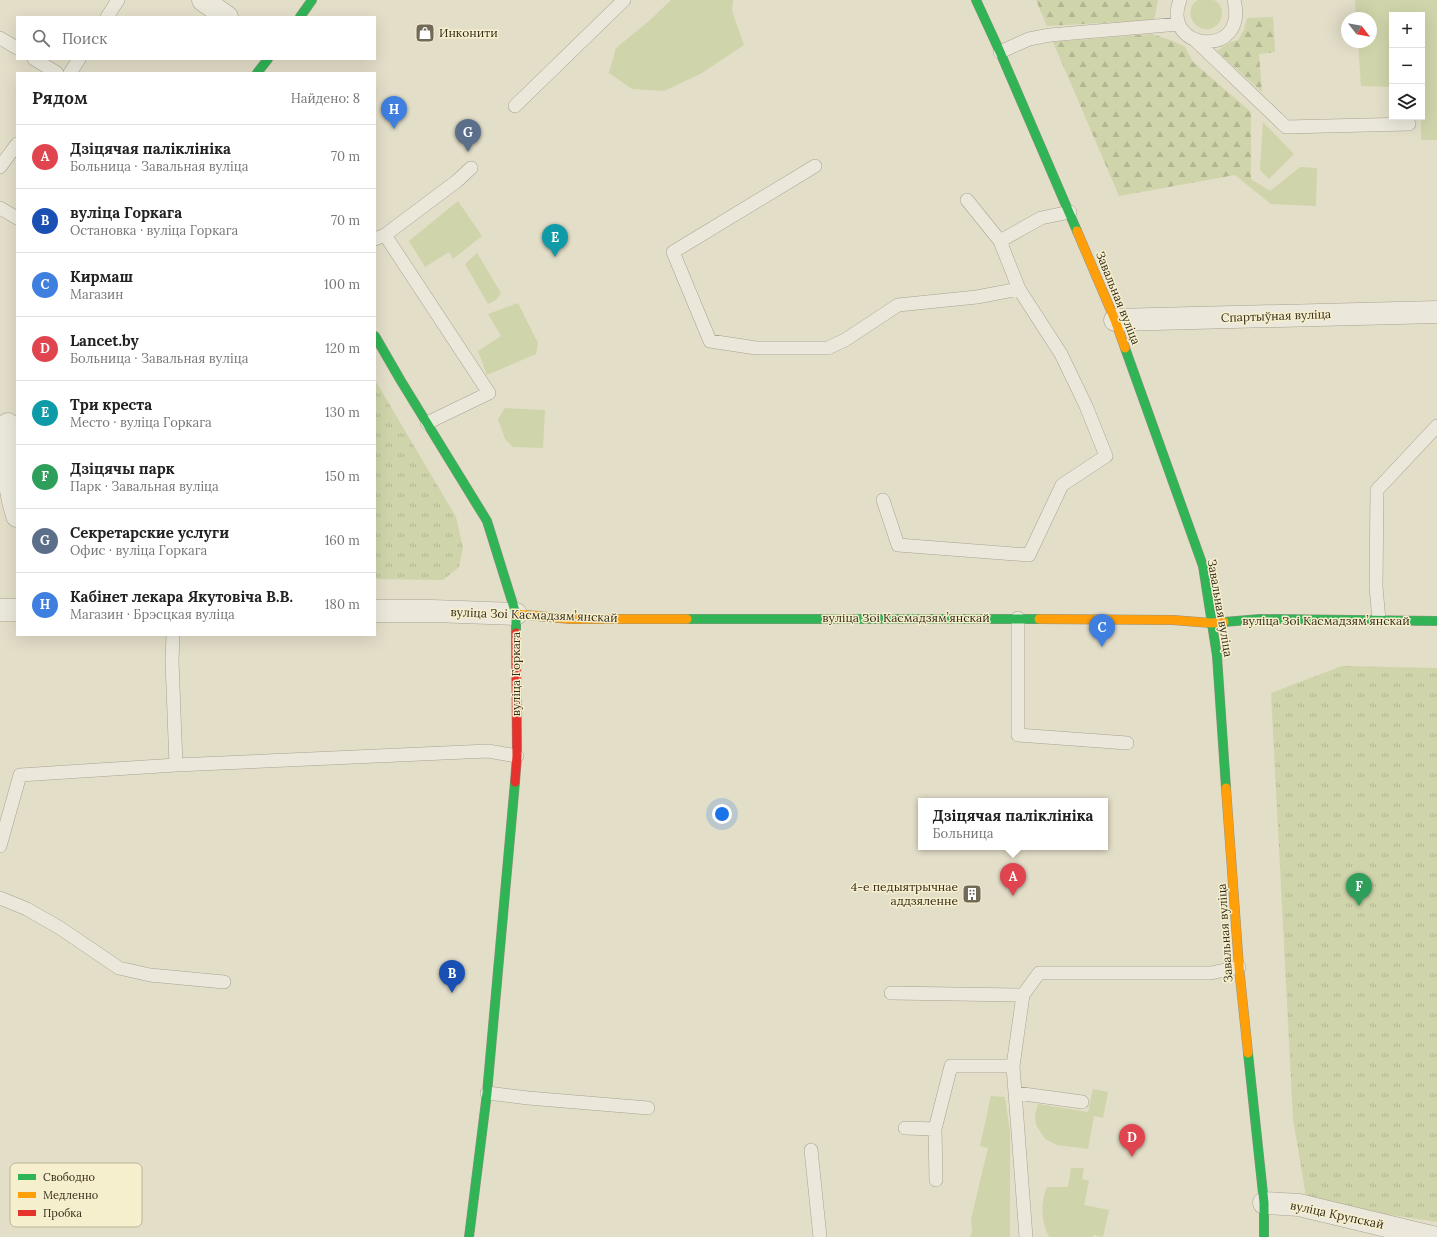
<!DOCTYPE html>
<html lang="ru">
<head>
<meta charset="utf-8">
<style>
	body { margin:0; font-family:Lora,serif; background:#f2f2f2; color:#222 }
	.controls { position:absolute; right:12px; top:12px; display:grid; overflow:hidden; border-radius:0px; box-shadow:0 4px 16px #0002 }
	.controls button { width:36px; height:36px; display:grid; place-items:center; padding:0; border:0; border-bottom:1px solid #e0e0e0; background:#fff; color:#222; font:20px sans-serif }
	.compass { position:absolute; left:1341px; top:12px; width:36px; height:36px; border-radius:50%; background:#fff; box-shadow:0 4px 16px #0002; rotate:121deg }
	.you { position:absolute; left:722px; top:814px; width:14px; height:14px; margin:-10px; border:3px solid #fff; border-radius:50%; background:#1a73e8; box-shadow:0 0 0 6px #1a73e833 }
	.badge { display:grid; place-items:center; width:26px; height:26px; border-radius:50%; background:#1a73e8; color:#fff; font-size:13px; font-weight:700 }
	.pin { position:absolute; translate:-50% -33px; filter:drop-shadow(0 1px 2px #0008) }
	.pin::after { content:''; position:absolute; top:21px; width:14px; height:12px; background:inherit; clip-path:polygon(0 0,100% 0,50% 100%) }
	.popup { position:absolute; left:918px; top:798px; width:190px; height:52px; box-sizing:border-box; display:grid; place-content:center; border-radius:0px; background:#fff; filter:drop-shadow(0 1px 3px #0005); font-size:13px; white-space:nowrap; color:#767676 }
	.popup b { font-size:15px; color:#222 }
	.popup::after { content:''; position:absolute; left:50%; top:100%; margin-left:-8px; border:8px solid transparent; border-top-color:#fff }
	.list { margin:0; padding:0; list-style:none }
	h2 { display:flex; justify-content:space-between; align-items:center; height:52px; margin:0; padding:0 16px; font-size:17px }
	h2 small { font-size:13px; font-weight:400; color:#767676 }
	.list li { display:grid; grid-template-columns:26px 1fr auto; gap:12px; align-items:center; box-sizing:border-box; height:64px; padding:0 16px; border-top:1px solid #e0e0e0 }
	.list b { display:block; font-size:15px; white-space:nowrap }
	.list p { margin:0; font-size:13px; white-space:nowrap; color:#767676 }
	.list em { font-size:13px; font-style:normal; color:#767676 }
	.icon { flex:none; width:22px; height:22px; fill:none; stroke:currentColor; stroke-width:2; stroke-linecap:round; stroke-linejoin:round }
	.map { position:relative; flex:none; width:1437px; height:1237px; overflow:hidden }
	.search { position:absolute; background:#fff; box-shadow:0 4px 16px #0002; left:16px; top:16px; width:360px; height:44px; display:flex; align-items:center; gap:10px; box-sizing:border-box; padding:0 14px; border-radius:0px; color:#767676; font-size:15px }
	.panel { position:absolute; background:#fff; box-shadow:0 4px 16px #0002; left:16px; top:72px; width:360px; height:564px; border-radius:0px }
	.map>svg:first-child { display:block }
</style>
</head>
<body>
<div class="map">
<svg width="1437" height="1237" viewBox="0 0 1437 1237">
	<defs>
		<pattern id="forest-firs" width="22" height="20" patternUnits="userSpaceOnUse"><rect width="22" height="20" fill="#cfd4aa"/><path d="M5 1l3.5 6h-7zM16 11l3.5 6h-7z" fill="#b2b692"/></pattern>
		<pattern id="park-tufts" width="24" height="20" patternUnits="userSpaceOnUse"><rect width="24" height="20" fill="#cfd4aa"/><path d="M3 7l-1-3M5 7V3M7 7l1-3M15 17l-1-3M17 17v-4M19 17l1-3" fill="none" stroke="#b2b692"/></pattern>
	</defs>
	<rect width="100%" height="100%" fill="#e3dec8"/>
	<!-- green -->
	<path fill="#cfd4aa" d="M671 0H733L732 11 744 45 702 73 664 91 632 89 609 73 616 48 649 21Z
		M1198 0C1203 0 1209 0 1213 0 1223 2 1224 17 1219 23 1202 42 1178 13 1198 0Z
		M1355 0H1437V140H1421L1422 15H1392V87L1361 86 1358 42H1371V18H1356Z
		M1263 122 1294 154 1269 179 1260 170Z
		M1300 167 1317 168 1316 206 1271 204 1251 188V179L1270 191Z
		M458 201 482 236 453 259 449 252 425 267 409 241Z
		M477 253 501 293 496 300 488 304 465 264Z
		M518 303 538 343 536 354 487 375 478 351 501 336 488 314Z
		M505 408 545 410 543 448 513 447 505 439 498 419Z
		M1093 1089 1108 1092 1103 1118 1094 1116 1088 1149 1057 1145 1045 1139 1036 1125 1035 1115 1038 1104 1088 1112Z
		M991 1096 1005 1097 1010 1132V1237H970L972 1232 971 1219 988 1148 980 1146Z
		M1071 1168H1084L1082 1179 1089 1181 1084 1205 1109 1210 1103 1237 1093 1235V1237H1049C1041 1221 1040 1204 1047 1187H1068Z"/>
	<!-- forest -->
	<path fill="url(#forest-firs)" d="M1036 0H1158L1154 20 1047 26Z
		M1273 17 1275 52 1259 54 1262 92 1217 51 1228 43 1238 40 1244 30 1247 18Z
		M1152 34 1173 41 1185 47 1193 62 1251 112V188L1235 175 1119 196 1053 42Z"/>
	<!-- park -->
	<path fill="url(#park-tufts)" d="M375 380 456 517 463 548 459 567 443 580 375 579Z
		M1342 666 1437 668V1222L1307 1202 1293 1119 1271 693Z"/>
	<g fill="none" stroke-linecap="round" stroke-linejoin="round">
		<!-- lane casing -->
		<g stroke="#a8a292" stroke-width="14">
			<path id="lane" d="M1180 0C1160 51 1249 60 1234 0
				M107 17 118 0
				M0 38 17 48
				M1196 41 1286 127 1409 124
				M1000 52 1029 39 1050 35 1179 24
				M34 59 57 73
				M70 73 79 59
				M515 106 624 0
				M815 166 673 252 710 341 756 348H828L845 340 898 305 977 297 1019 289 1000 241 1041 218 1070 212
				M0 167 17 144
				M967 200 1000 241
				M0 208 17 218
				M385 235 457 181 471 168
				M375 239 385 235 489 393 427 423
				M883 500 898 545 1029 555 1062 485 1106 456 1086 406 1061 354 1019 289
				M1018 618V735L1127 743
				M1379 620 1376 587 1377 490 1437 426
				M173 635 172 661 176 765
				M0 846 20 775 176 765 488 751 517 756
				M0 898 27 909 60 928 119 968 150 975 224 982
				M891 993 1023 995
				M487 1093 528 1098 648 1108
				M1016 1093 1082 1102
				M905 1128 935 1129
				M811 1150 820 1237
				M936 1180 935 1129 951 1066H1013
				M1026 1237 1013 1066 1023 995 1039 973H1211L1239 967"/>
		</g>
		<!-- street casing -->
		<g stroke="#a8a292" stroke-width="23">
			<path id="street" d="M203 0 227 17
				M1115 320 1437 312
				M8 424 7 469 13 501 17 516
				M0 610H17
				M375 611H432L516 614
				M1264 1203 1299 1205 1432 1237"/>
		</g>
		<!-- fast casing -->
		<g stroke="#979282" stroke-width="10">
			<path id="fast" d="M976 0 1000 52 1077 231
				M300 17 312 0
				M257 73 268 59
				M375 336 401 381 487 521 516 614V633
				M1125 348 1203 566 1217 656 1226 788
				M687 619H1039
				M1224 622 1260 619 1437 621
				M1248 1053 1264 1203V1237
				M469 1237 487 1093 515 782"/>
		</g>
		<!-- slow casing -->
		<g stroke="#979282" stroke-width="10">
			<path id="slow" d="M1077 231 1115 320 1125 348
				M516 614 570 619H687
				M1039 619 1173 620 1211 623 1224 622
				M1226 788 1239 967 1248 1053"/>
		</g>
		<!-- jam casing -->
		<g stroke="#979282" stroke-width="10">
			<path id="jam" d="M515 782 517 756 516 633"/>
		</g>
		<!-- lane -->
		<use href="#lane" stroke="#ebe8db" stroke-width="13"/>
		<!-- street -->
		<use href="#street" stroke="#ebe8db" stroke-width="22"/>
		<!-- fast -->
		<use href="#fast" stroke="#30b455" stroke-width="9"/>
		<!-- slow -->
		<use href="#slow" stroke="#ff9f0a" stroke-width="9"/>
		<!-- jam -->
		<use href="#jam" stroke="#e5322d" stroke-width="9"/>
	</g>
	<!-- icons -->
	<defs>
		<g id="shop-square" transform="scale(1)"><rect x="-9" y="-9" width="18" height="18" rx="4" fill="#726a58" stroke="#f6efcd"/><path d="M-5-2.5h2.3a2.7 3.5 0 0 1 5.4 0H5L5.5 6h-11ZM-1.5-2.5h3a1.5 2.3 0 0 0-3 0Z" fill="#fff"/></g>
		<g id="building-square" transform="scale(1)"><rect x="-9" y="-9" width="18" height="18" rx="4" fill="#726a58" stroke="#f6efcd"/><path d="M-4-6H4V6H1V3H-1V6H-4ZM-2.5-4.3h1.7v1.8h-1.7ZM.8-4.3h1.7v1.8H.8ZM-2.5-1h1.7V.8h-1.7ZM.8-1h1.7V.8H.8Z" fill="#fff"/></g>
	</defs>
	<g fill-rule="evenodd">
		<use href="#shop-square" x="425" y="33"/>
		<use href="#building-square" x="972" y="894"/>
	</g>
	<g text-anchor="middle" stroke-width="3" stroke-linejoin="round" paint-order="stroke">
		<!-- poi labels -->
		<g font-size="12" fill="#352b1b" stroke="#f6efcd" text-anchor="start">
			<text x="439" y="37">Инконити</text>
			<text x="958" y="891" text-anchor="end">4-е педыятрычнае<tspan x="958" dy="14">аддзяленне</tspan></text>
		</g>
		<!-- street labels -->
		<g font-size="12" fill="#352b1b" stroke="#f6efcd">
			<text transform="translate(1118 298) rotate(68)" y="4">Завальная вуліца</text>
			<text transform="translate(1276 316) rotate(-2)" y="4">Спартыўная вуліца</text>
			<text transform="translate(1220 608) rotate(80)" y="4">Завальная вуліца</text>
			<text transform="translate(534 615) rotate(2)" y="4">вуліца Зоі Касмадзямʼянскай</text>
			<text x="906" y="622">вуліца Зоі Касмадзямʼянскай</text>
			<text x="1326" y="625">вуліца Зоі Касмадзямʼянскай</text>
			<text transform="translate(516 674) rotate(-90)" y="4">вуліца Горкага</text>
			<text transform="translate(1225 933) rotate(-94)" y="4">Завальная вуліца</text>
			<text transform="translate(1337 1215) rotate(12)" y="4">вуліца Крупскай</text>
		</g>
	</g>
	<!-- legend -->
	<rect x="10" y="1163" width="132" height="64" rx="6" fill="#f6efcd" stroke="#bcb498" stroke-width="1"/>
	<rect x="18" y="1174" width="18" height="6" fill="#30b455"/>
	<rect x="18" y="1192" width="18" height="6" fill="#ff9f0a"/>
	<rect x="18" y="1210" width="18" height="6" fill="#e5322d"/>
	<g font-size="11" fill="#352b1b">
		<text x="43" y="1181">Свободно</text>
		<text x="43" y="1199">Медленно</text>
		<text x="43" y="1217">Пробка</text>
	</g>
</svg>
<div class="controls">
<button>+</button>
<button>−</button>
<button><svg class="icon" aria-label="layers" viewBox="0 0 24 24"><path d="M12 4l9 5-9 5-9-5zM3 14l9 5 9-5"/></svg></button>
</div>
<svg class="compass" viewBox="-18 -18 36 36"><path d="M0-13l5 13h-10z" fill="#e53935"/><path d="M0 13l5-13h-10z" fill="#767676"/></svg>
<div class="you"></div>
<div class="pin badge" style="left:1013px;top:896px;background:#e0444e">A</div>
<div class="popup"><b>Дзіцячая паліклініка</b>Больница</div>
<div class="pin badge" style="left:452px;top:993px;background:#1a4fb4">B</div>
<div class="pin badge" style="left:1102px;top:647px;background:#3f7fe0">C</div>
<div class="pin badge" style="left:1132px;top:1157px;background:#e0444e">D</div>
<div class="pin badge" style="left:555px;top:257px;background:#0f9aa8">E</div>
<div class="pin badge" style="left:1359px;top:906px;background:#2e9e5b">F</div>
<div class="pin badge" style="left:468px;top:152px;background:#5c6f8a">G</div>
<div class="pin badge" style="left:394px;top:129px;background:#3f7fe0">H</div>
<div class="search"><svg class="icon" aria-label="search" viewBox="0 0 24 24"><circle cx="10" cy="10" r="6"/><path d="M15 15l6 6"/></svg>Поиск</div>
<section class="panel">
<h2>Рядом<small>Найдено: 8</small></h2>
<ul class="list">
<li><span class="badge" style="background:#e0444e">A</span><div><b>Дзіцячая паліклініка</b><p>Больница · Завальная вуліца</p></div><em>70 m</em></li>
<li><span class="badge" style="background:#1a4fb4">B</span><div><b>вуліца Горкага</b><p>Остановка · вуліца Горкага</p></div><em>70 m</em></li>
<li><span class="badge" style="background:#3f7fe0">C</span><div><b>Кирмаш</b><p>Магазин</p></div><em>100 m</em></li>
<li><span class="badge" style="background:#e0444e">D</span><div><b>Lancet.by</b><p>Больница · Завальная вуліца</p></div><em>120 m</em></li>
<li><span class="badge" style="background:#0f9aa8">E</span><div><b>Три креста</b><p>Место · вуліца Горкага</p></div><em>130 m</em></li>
<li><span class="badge" style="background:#2e9e5b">F</span><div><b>Дзіцячы парк</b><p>Парк · Завальная вуліца</p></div><em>150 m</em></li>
<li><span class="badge" style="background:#5c6f8a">G</span><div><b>Секретарские услуги</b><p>Офис · вуліца Горкага</p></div><em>160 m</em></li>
<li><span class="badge" style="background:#3f7fe0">H</span><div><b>Кабінет лекара Якутовіча В.В.</b><p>Магазин · Брэсцкая вуліца</p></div><em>180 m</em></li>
</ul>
</section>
</div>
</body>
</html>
